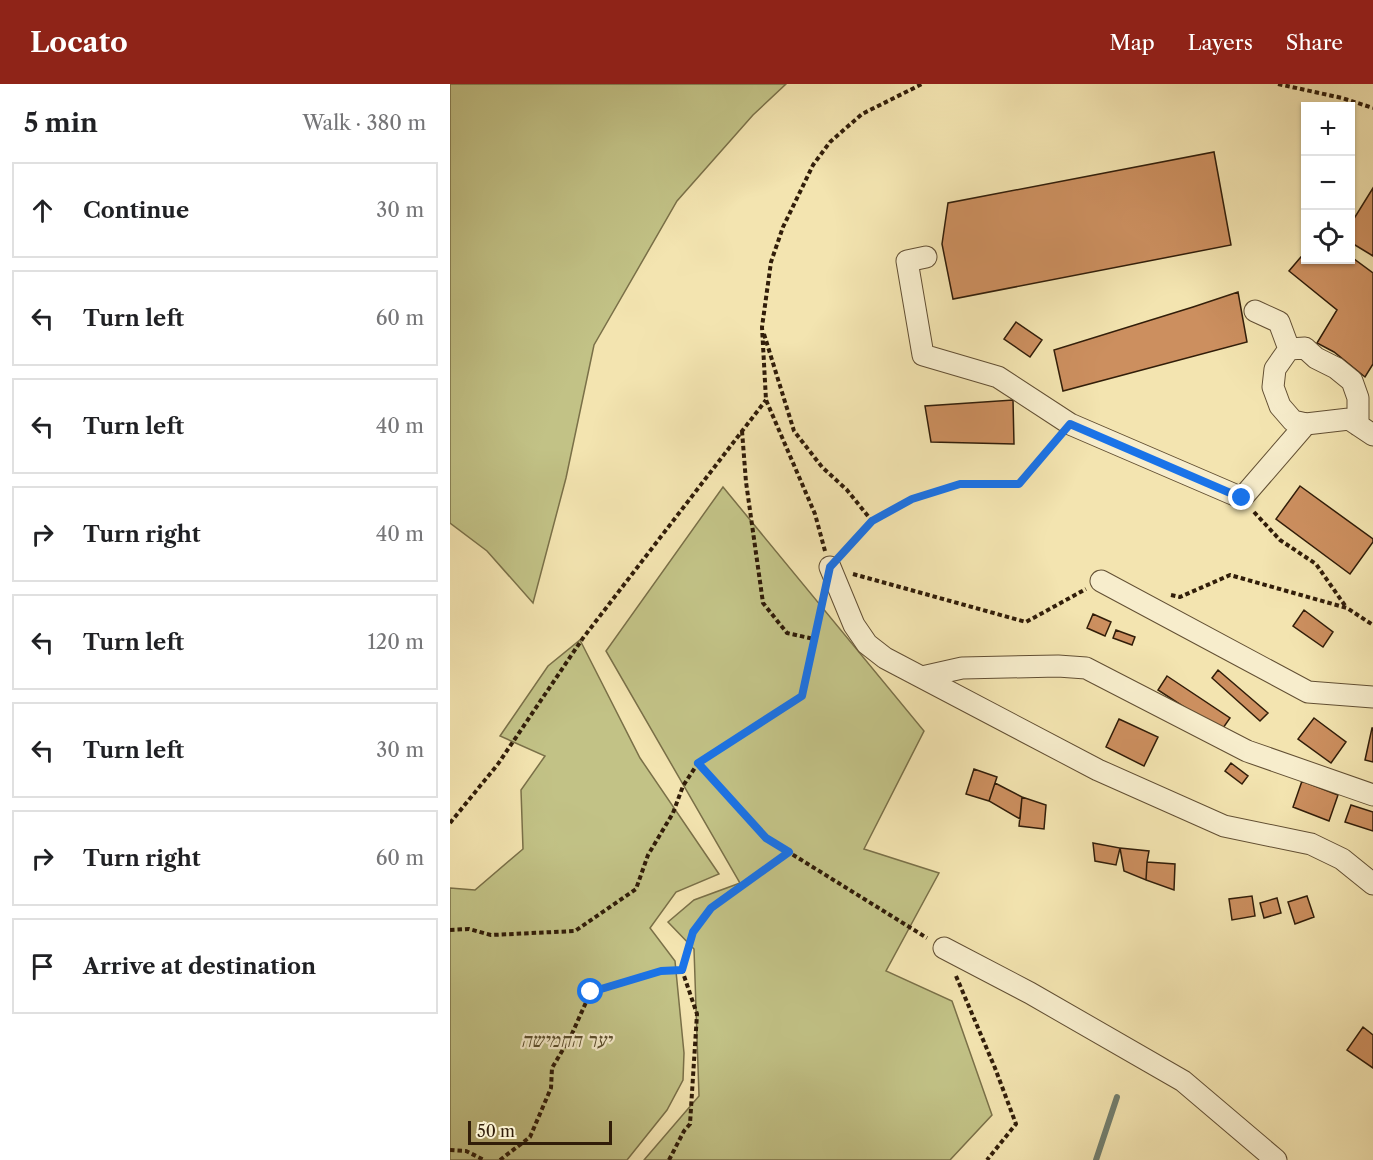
<!DOCTYPE html>
<html lang="en">
<head>
<meta charset="utf-8">
<style>
	body { margin:0; font-family:"Libre Caslon Text","Frank Ruhl Libre",serif; background:#f6f6f6; color:#202124 }
	.controls { position:absolute; right:18px; top:18px; display:grid; overflow:hidden; border-radius:0px; box-shadow:0 2px 4px #0004 }
	.controls button { width:54px; height:54px; display:grid; place-items:center; padding:0; border:0; border-bottom:2px solid #e0e0e0; background:#fff; color:#202124; font:30px sans-serif }
	.scale { position:absolute; left:18px; bottom:15px; width:144px; box-sizing:border-box; padding-left:6px; border:3px solid #311d09; border-top:0; font-size:16px; line-height:21px; white-space:nowrap; color:#311d09; -webkit-text-stroke:4px #f7edcc; paint-order:stroke }
	.stop { position:absolute; width:18px; height:18px; margin:-14px; border:4px solid #1a73e8; border-radius:50%; background:#fff }
	.stop.end { background:#1a73e8; border-color:#fff; box-shadow:0 2px 6px #0008 }
	.list { margin:0; padding:0; list-style:none }
	h2 { display:flex; justify-content:space-between; align-items:center; height:78px; margin:0; padding:0 24px; font-size:26px }
	h2 small { font-size:20px; font-weight:400; color:#757577 }
	.list li { display:grid; grid-template-columns:39px 1fr auto; gap:18px; align-items:center; box-sizing:border-box; height:96px; margin:0 12px 12px; padding:0 12px; border:2px solid #e0e0e0; border-radius:0px }
	.list b { display:block; font-size:22px; white-space:nowrap }
	.list em { font-size:20px; font-style:normal; color:#757577 }
	.icon { flex:none; width:33px; height:33px; fill:none; stroke:currentColor; stroke-width:2; stroke-linecap:round; stroke-linejoin:round }
	.map { position:relative; flex:none; width:923px; height:1076px; overflow:hidden }
	header { display:flex; align-items:center; gap:36px; box-sizing:border-box; height:84px; padding:0 30px; background:#8f2418; color:#fff }
	header strong { font-size:28px }
	nav { display:flex; gap:33px; margin-inline-start:auto; font-size:21px }
	main { display:flex }
	aside { flex:1; background:#fff }
	.map>svg:first-child { display:block }
</style>
</head>
<body>
<header>
<strong>Locato</strong>
<nav><a>Map</a><a>Layers</a><a>Share</a></nav>
</header>
<main>
<aside>
<h2>5 min<small>Walk · 380 m</small></h2>
<ul class="list">
<li><svg class="icon" aria-label="ahead" viewBox="0 0 24 24"><path d="M12 20V5M6 11l6-6 6 6"/></svg><div><b>Continue</b></div><em>30 m</em></li>
<li><svg class="icon" aria-label="left" viewBox="0 0 24 24"><path d="M17 20v-9H6M10 6l-5 5 5 5"/></svg><div><b>Turn left</b></div><em>60 m</em></li>
<li><svg class="icon" aria-label="left" viewBox="0 0 24 24"><path d="M17 20v-9H6M10 6l-5 5 5 5"/></svg><div><b>Turn left</b></div><em>40 m</em></li>
<li><svg class="icon" aria-label="right" viewBox="0 0 24 24"><path d="M7 20v-9h11M14 6l5 5-5 5"/></svg><div><b>Turn right</b></div><em>40 m</em></li>
<li><svg class="icon" aria-label="left" viewBox="0 0 24 24"><path d="M17 20v-9H6M10 6l-5 5 5 5"/></svg><div><b>Turn left</b></div><em>120 m</em></li>
<li><svg class="icon" aria-label="left" viewBox="0 0 24 24"><path d="M17 20v-9H6M10 6l-5 5 5 5"/></svg><div><b>Turn left</b></div><em>30 m</em></li>
<li><svg class="icon" aria-label="right" viewBox="0 0 24 24"><path d="M7 20v-9h11M14 6l5 5-5 5"/></svg><div><b>Turn right</b></div><em>60 m</em></li>
<li><svg class="icon" aria-label="arrive" viewBox="0 0 24 24"><path d="M6 21V4h12l-3 4 3 4H6"/></svg><div><b>Arrive at destination</b></div></li>
</ul>
</aside>
<div class="map">
<svg width="923" height="1076" viewBox="0 0 923 1076">
	<rect width="100%" height="100%" fill="#f3e4b0"/>
	<filter id="stains"><feTurbulence type="fractalNoise" baseFrequency=".00333" numOctaves="4"/><feColorMatrix values="0 0 0 0 .2 0 0 0 0 .09 0 0 0 0 .02 0 0 0 .5 -.17"/></filter>
	<radialGradient id="worn" r=".72"><stop offset=".6" stop-color="#630" stop-opacity="0"/><stop offset="1" stop-color="#630" stop-opacity=".3"/></radialGradient>
	<!-- green -->
	<path fill="#c2c286" stroke="#7a7048" stroke-width="1.5" d="M0 0H336L303 31 227 117 144 261 116 394 83 519 37 467 0 439Z
		M273 403 474 647 414 765 489 789 436 887 502 917 542 1031 500 1076H194L249 1012 244 865 218 838 244 816 290 799 156 567Z
		M130 556 190 674 269 790 226 808 200 844 225 877 234 969 233 996 217 1026 177 1076H0V804L25 806 73 765 71 706 95 672 50 652 98 582Z"/>
	<g fill="none" stroke-linecap="round" stroke-linejoin="round">
		<!-- stream -->
		<path stroke="#727e6e" stroke-width="6" d="M646 1076 667 1013"/>
	</g>
	<!-- building -->
	<path fill="#cc8f5f" stroke="#311d09" stroke-width="1.5" d="M764 68 781 161 503 215 492 160 498 119Z
		M923 104V172L900 158V141Z
		M856 167V176H900V172L923 189V280L915 293 884 268 867 259 887 226 839 187Z
		M788 208 797 258 613 307 604 266 743 223Z
		M566 238 592 256 580 273 554 255Z
		M563 316 564 360 481 358 475 322Z
		M850 402 923 455V458L900 490 826 435Z
		M854 526 883 548 873 563 843 542Z
		M643 530 661 538 655 552 637 544Z
		M666 546 685 553 682 561 663 554Z
		M768 586 818 629 810 637 762 594Z
		M717 592 780 634 771 647 708 606Z
		M864 634 896 658 881 679 848 655Z
		M669 635 708 653 694 682 656 663Z
		M922 644H923V678L915 676Z
		M781 679 798 692 792 700 775 687Z
		M524 685 547 693 539 717 516 710Z
		M852 697 888 711 879 737 843 723Z
		M545 699 572 713 570 735 539 717Z
		M572 713 596 721 594 745 569 742Z
		M901 721 923 728V747L895 738Z
		M643 759 670 764 666 781 645 777Z
		M670 764 699 767 697 778 696 796 674 787Z
		M697 778 725 780 724 806 696 796Z
		M802 812 805 832 782 836 779 815Z
		M857 812 864 833 845 840 838 818Z
		M827 814 831 829 814 834 810 819Z
		M913 943 923 951V984L897 966Z"/>
	<g fill="none" stroke-linecap="round" stroke-linejoin="round">
		<!-- street casing -->
		<g stroke="#624f33" stroke-width="23">
			<path id="street" d="M476 173 457 177 473 271 548 293 620 340 792 414 856 340 899 335 923 351
				M805 227 829 238 839 265
				M856 340 843 337 830 322 823 303 825 285 839 265 855 264 866 274 886 284 902 297 908 314V341
				M380 483 404 541 417 560 435 574 648 686 774 742 861 760 892 775 923 800
				M651 497 858 608 923 613
				M472 593 512 584 608 582 636 584 797 667 923 711
				M494 864 580 909 733 997 826 1076"/>
		</g>
		<!-- path -->
		<path stroke="#311d09" stroke-width="4" stroke-dasharray="4.5 3" stroke-linecap="butt" d="M828 0 892 14 923 24
			M314 250 344 347 372 383 397 406 422 437
			M292 347 296 398 313 519 337 549 364 555
			M804 428 830 456 866 480 896 523
			M375 467 365 430 316 316 312 243 321 178 333 143 363 81 380 58 412 30 472 0
			M392 469 422 437 462 415 510 400H569L608 354
			M403 490 576 538 636 505
			M721 511 730 513 780 491 897 524 923 541
			M372 518 352 612 248 679 316 754 477 854
			M0 739 48 680 133 554 316 316
			M0 846 19 845 41 851 125 847 186 805 198 771 223 729 233 702 248 679
			M506 892 545 984 566 1040 537 1076
			M0 1066 16 1067 34 1076
			M50 1076 80 1053 101 1004 102 984 121 952 141 907 211 887 232 886
			M219 1076 234 1047 240 1040 247 930 232 886 243 848 261 824 339 768"/>
		<!-- street -->
		<use href="#street" stroke="#f7edcc" stroke-width="21"/>
	</g>
	<g fill="none" stroke-linecap="round" stroke-linejoin="round">
		<!-- route -->
		<path stroke="#1a73e8" stroke-width="8" d="M141 908 211 887 232 886 243 848 261 824 339 768 316 754 248 679 352 612 380 483 422 437 462 415 510 400H569L620 340 792 414"/>
	</g>
	<g text-anchor="middle" stroke-width="4.5" stroke-linejoin="round" paint-order="stroke">
		<!-- park labels -->
		<g font-size="20" font-style="italic" fill="#5c4f2e" stroke="#f7edcc">
			<text x="116" y="963">יער החמישה</text>
		</g>
	</g>
	<rect width="100%" height="100%" filter="url(#stains)"/>
	<rect width="100%" height="100%" fill="url(#worn)"/>
</svg>
<div class="controls">
<button>+</button>
<button>−</button>
<button><svg class="icon" aria-label="locate" viewBox="0 0 24 24"><circle cx="12" cy="12" r="6"/><path d="M12 2v4M12 18v4M2 12h4M18 12h4"/></svg></button>
</div>
<div class="scale">50 m</div>
<div class="stop" style="left:141px;top:908px"></div>
<div class="stop end" style="left:792px;top:414px"></div>
</div>
</main>
</body>
</html>
